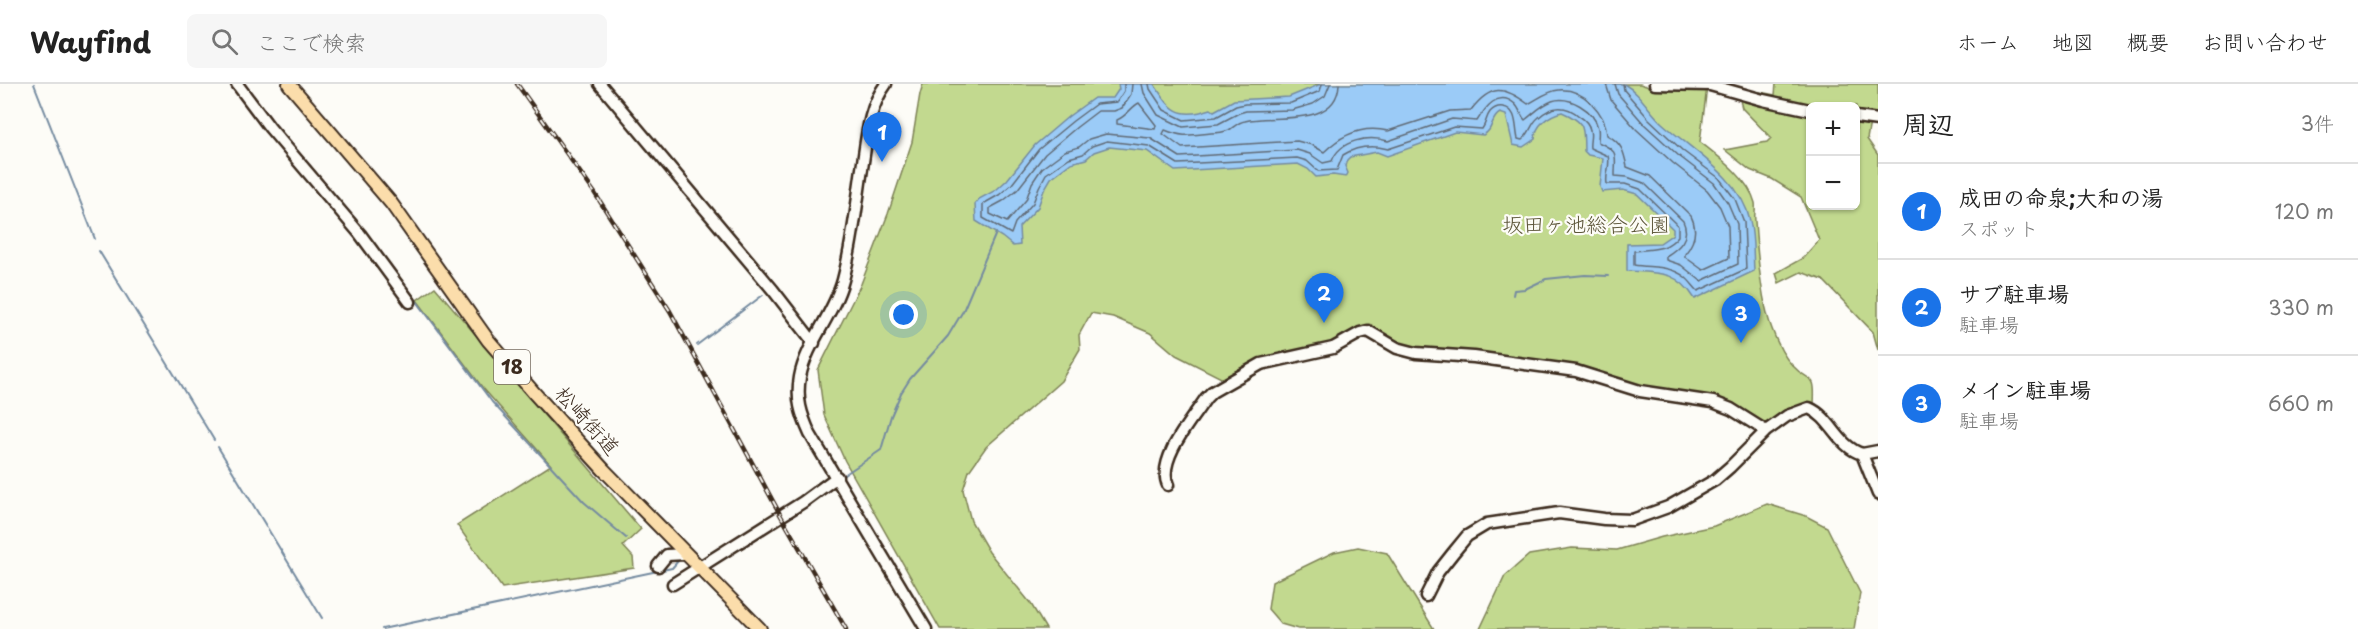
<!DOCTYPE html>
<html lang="ja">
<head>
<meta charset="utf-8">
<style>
	body { margin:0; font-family:"Playpen Sans","Klee One",sans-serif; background:#f6f6f6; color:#222 }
	.controls { position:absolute; right:18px; top:18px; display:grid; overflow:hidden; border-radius:9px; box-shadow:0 2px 4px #0004 }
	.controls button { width:54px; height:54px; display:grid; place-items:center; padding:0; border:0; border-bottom:2px solid #e0e0e0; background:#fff; color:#222; font:30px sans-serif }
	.you { position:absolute; left:904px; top:231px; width:21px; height:21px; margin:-15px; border:4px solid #fff; border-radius:50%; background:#1a73e8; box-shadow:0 0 0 9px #1a73e833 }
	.badge { display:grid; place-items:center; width:39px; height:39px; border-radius:50%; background:#1a73e8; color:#fff; font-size:20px; font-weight:700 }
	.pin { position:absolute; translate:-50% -50px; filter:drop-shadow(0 2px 3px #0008) }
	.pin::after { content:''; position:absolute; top:32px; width:21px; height:18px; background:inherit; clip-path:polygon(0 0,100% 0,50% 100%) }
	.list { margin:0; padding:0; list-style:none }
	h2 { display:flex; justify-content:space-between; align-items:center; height:78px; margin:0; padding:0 24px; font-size:26px }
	h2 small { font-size:20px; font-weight:400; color:#767676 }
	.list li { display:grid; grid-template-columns:39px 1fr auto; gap:18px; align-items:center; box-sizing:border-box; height:96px; padding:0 24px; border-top:2px solid #e0e0e0 }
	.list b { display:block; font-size:22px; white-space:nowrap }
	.list p { margin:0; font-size:20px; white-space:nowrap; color:#767676 }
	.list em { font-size:20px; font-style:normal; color:#767676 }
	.icon { flex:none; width:33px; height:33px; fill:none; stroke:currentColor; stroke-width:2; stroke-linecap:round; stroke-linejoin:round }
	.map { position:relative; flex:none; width:1878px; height:545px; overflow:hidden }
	header { display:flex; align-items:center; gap:36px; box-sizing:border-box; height:84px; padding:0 30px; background:#fff; border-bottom:2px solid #e0e0e0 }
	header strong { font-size:28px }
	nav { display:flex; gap:33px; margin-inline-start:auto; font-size:21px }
	.search { width:420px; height:54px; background:#f6f6f6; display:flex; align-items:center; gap:15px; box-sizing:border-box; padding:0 21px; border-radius:9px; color:#767676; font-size:22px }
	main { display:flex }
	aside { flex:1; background:#fff }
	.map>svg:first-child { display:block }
</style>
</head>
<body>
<header>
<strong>Wayfind</strong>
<div class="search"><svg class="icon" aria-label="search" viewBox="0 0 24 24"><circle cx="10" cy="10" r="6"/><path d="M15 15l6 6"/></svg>ここで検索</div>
<nav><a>ホーム</a><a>地図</a><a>概要</a><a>お問い合わせ</a></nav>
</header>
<main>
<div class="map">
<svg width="1878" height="545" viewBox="0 0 1878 545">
	<rect width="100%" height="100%" fill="#fdfcf7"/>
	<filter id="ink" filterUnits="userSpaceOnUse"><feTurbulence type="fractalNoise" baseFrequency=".0167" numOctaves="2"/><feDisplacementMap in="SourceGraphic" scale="12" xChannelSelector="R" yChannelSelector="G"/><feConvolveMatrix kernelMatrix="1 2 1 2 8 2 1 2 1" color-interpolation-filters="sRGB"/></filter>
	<g filter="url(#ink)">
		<!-- green -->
		<path fill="#c2d98f" stroke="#7e8256" stroke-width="1.5" fill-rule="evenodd" d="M923 0H1640L1658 6 1707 3 1700 58C1718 72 1749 95 1755 119 1756 124 1754 131 1755 137 1757 167 1761 218 1772 245 1776 256 1784 273 1792 281 1810 301 1816 286 1814 320L1807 318 1766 339C1757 339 1735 322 1725 317L1418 266 1394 258 1376 246 1363 243 1331 260 1259 275 1223 295 1176 271 1150 249 1113 233 1091 229 1079 251 1080 265 1061 297 986 363 969 387 963 406 971 437 989 468 1031 520 1046 545H940L845 377 824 331 818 286 861 200 888 130 912 58 920 10Z
			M1776 0H1878V33L1871 32 1867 55 1878 71V266L1873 248 1823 196 1801 188 1779 199 1776 189 1803 174 1819 156 1801 113 1772 95 1750 86 1725 66 1767 58 1771 54 1742 24 1740 16 1755 7 1775 11ZM1810 22H1856V122H1810Z
			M435 203 641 445 623 462 633 473 634 484 502 504 457 441 551 381 482 303 417 216Z
			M1767 420 1806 432 1827 443 1860 509 1854 545H1480L1505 492 1529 471 1572 464 1617 466 1662 453 1714 442Z
			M1358 463 1387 469 1434 545H1298L1281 540 1268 525 1272 498 1334 468Z"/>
		<!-- water -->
		<path fill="#9bcbf7" stroke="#758ba0" stroke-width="1.5" d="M1118 0H1154C1171 26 1178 36 1211 25L1214 27 1234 16 1289 13 1321 0H1624C1640 9 1649 27 1662 39 1693 67 1741 94 1750 137 1754 153 1753 171 1754 187L1695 215C1677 186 1658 189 1627 187V160L1660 159 1673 150V145L1637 110 1623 106 1602 108 1600 103 1603 74 1588 71 1584 67C1583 44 1587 39 1562 28 1549 31 1535 41 1535 55L1523 63 1513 61 1506 31 1500 29C1490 34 1494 46 1483 51L1455 48 1387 72 1377 68 1350 73 1347 76 1345 82 1348 89 1346 93 1333 91 1316 93 1308 85 1298 80 1175 87 1147 67 1109 63 1094 68 1086 75 1071 79 1051 94 1044 106 1038 123 1019 143 1020 161 1013 162 1002 153 976 137 975 120 979 115 996 106 1007 96 1035 61 1069 32 1094 14H1113L1119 5Z"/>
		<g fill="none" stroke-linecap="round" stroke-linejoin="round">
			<!-- shore -->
			<path stroke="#616a75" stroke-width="1.5" d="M1124 0V7L1117 18 1096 20 1073 37 1039 65 1012 100 999 111 983 120V134L1011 150 1015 139 1033 119 1039 103 1046 90 1069 74 1083 70 1092 62 1107 57 1149 62 1178 80 1297 74 1307 77 1318 87 1337 86 1343 71C1357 62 1373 61 1388 65L1454 43 1482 45C1486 40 1486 33 1490 28 1494 24 1498 22 1503 23 1518 25 1515 44 1518 55L1522 56C1531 49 1530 41 1538 34 1551 22 1565 20 1579 32 1584 35 1589 39 1590 46 1592 52 1589 58 1590 64L1608 72C1611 81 1605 90 1607 100H1625L1640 105 1678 142V152C1665 168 1652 164 1634 167V181C1652 184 1670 181 1685 193 1690 197 1694 203 1698 207L1746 185 1744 138 1735 115 1719 94 1683 67 1649 35 1624 6 1623 0
				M1132 0 1131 10 1122 24 1114 27H1098L1077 43 1045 70 1017 106 1003 117 990 124V130L1007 138 1026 116 1032 99 1042 84 1065 67 1079 63 1089 55 1106 50 1150 54 1180 73 1297 66 1310 70 1323 79 1332 77C1340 56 1368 51 1388 57L1452 35 1477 37C1485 24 1498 5 1515 20 1520 25 1521 32 1525 36 1533 30 1541 21 1552 17 1569 11 1594 26 1598 44 1599 48 1598 54 1598 58 1620 68 1615 70 1615 92L1627 93 1644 99 1683 137C1691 154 1679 164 1666 172V176L1681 181 1701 197 1738 180 1737 140 1728 119 1714 99 1679 72 1644 40 1618 10 1615 0
				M1142 0 1144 9 1158 31 1183 43 1218 40 1239 29 1246 27 1292 26 1313 20 1325 12 1330 0
				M1149 0 1150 5 1164 26 1184 36 1216 33 1236 22 1245 20 1291 19 1320 7 1322 0
				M1339 0C1337 45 1271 30 1245 37 1238 38 1234 43 1229 46 1222 49 1217 49 1211 49 1191 51 1184 54 1165 46L1163 50 1182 64 1297 57 1312 61 1324 68C1341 51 1363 41 1388 47L1450 27 1471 26C1491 0 1504 2 1528 20 1538 15 1547 7 1559 6 1583 4 1606 29 1607 51 1622 59 1624 68 1627 83L1650 92 1691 132C1698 146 1695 158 1685 170V173L1703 186 1729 174 1728 142 1720 123 1707 106 1673 79 1636 45 1611 16 1606 0
				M1139 19 1156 41 1155 45 1117 40V36C1127 32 1132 22 1139 19Z"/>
			<!-- stream -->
			<path stroke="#758ba0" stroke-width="2" d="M34 0 95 155
				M264 27 272 37
				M276 42 360 141 492 318 584 418 626 454
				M99 167 214 356
				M1513 211 1514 206 1525 205 1546 195 1585 191 1608 192
				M697 261 763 211
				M218 363 322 534
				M844 391 881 366 891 332 901 309 910 295 948 252 963 227 996 149
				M382 545 672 484 678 477"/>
			<!-- minor casing -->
			<g stroke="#3b2a1e" stroke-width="15">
				<path id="minor" d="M237 0 270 44 360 150 410 218
					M600 0 773 206 814 259
					M886 0C869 23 867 51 863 78 857 117 853 158 843 196 834 230 806 260 800 293 796 315 801 330 810 350L926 545
					M1655 0 1710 1 1763 16 1810 26
					M1856 33 1878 36
					M1862 370 1878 367
					M1168 401C1156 376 1193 334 1206 314L1212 308 1261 280 1333 264 1360 249 1368 247 1397 264 1416 269 1474 273 1576 287 1640 307 1713 318 1731 325 1766 347
					M658 482 667 471 686 470
					M673 500 803 418 837 393
					M1426 512 1438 488 1453 469 1467 452 1487 440 1559 429 1604 435 1632 436 1668 423 1715 396 1730 383 1766 347 1787 332 1809 324C1832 334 1837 362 1862 370L1878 410"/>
			</g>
			<!-- major casing -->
			<g stroke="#3b2a1e" stroke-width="16">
				<path id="major" d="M289 0 391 119 488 256 535 310 604 386 760 545"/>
			</g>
			<!-- minor -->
			<use href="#minor" stroke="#fdfcf7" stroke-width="10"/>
			<!-- major -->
			<use href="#major" stroke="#fbddab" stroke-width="12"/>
			<!-- rail casing -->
			<g stroke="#3b2a1e" stroke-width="4.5">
				<path id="rail" d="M517 0 594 108 670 227 781 432 846 545"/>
			</g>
			<!-- rail -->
			<use href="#rail" stroke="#fdfcf7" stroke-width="2" stroke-dasharray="7" stroke-linecap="butt"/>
		</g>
	</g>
	<g text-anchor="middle" stroke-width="4.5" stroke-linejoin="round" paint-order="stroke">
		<!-- shield labels -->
		<rect fill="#fdfcf7" stroke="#75695f" stroke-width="1.5" x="494" y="266" width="36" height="34" rx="4.5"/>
		<g font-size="20" font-weight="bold" fill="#3b2a1e">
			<text x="512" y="290">18</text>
		</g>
		<!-- park labels -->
		<g font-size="21" fill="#5d563a" stroke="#fdfcf7">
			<text x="1586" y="148">坂田ヶ池総合公園</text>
		</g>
		<!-- street labels -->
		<g font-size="21" fill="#3b2a1e" stroke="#fdfcf7">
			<text transform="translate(587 337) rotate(48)" y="7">松崎街道</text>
		</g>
	</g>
</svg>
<div class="controls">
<button>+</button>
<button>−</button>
</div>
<div class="you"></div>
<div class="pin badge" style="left:882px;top:78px">1</div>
<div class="pin badge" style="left:1324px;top:239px">2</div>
<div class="pin badge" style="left:1741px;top:259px">3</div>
</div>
<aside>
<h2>周辺<small>3件</small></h2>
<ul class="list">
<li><span class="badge">1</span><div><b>成田の命泉;大和の湯</b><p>スポット</p></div><em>120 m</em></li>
<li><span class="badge">2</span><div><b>サブ駐車場</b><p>駐車場</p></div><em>330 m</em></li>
<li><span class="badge">3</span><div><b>メイン駐車場</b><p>駐車場</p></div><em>660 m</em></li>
</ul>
</aside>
</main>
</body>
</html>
